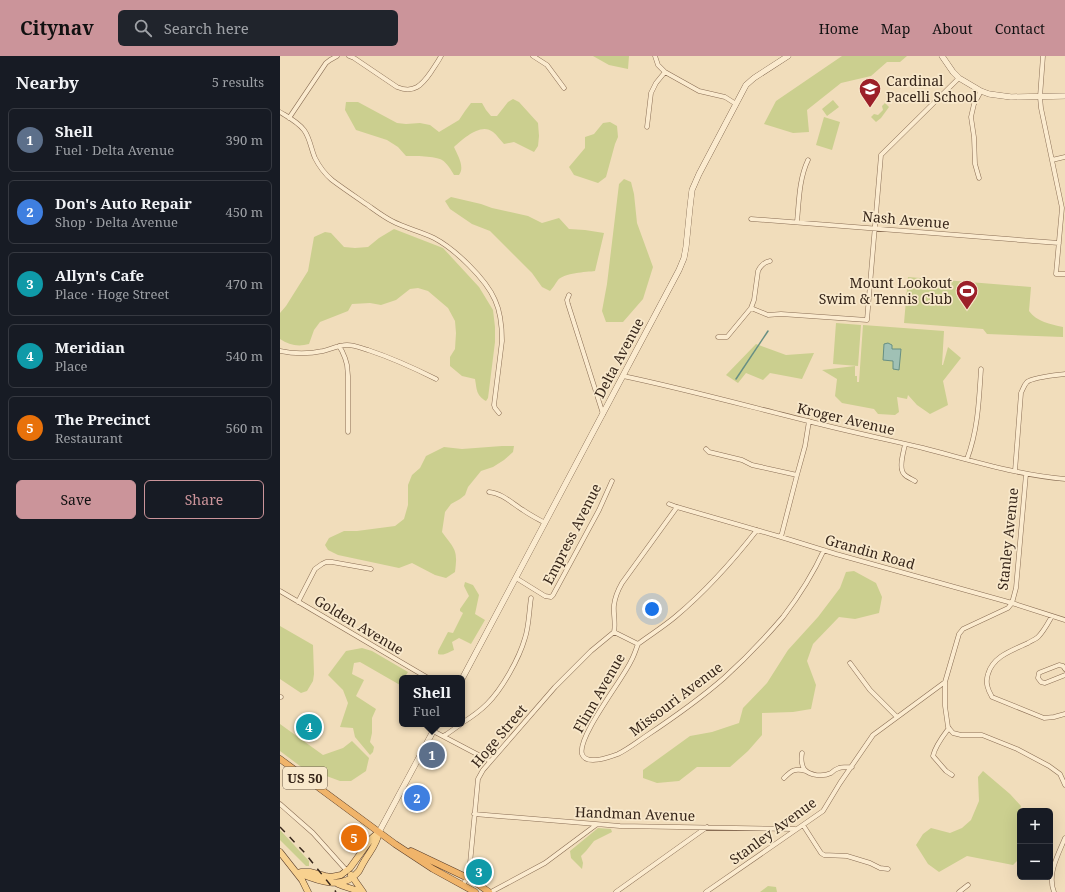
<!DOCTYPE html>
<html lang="en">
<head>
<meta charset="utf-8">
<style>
	body { margin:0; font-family:"Noto Serif",serif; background:#20242c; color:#f1f3f6 }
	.controls { position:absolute; right:12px; bottom:12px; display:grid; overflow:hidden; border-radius:6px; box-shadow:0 4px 16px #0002 }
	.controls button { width:36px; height:36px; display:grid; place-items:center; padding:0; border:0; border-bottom:1px solid #363941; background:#171b24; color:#f1f3f6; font:20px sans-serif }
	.you { position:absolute; left:372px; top:553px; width:14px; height:14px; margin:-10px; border:3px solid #fff; border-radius:50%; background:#1a73e8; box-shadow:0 0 0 6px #1a73e833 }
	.badge { display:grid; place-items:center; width:26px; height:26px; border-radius:50%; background:#cb949a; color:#fff; font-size:13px; font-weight:700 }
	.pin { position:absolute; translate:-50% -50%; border:2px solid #fff; box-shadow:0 1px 4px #0006 }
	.popup { position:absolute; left:119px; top:619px; width:66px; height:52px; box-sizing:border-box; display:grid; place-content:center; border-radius:6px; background:#171b24; filter:drop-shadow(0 1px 3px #0005); font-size:13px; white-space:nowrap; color:#9ea1a6 }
	.popup b { font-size:15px; color:#f1f3f6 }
	.popup::after { content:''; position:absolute; left:50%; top:100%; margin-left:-8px; border:8px solid transparent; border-top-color:#171b24 }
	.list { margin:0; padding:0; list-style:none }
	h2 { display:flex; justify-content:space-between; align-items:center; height:52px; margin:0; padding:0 16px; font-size:17px }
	h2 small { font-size:13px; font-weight:400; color:#9ea1a6 }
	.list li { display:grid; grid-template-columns:26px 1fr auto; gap:12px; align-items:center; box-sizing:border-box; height:64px; margin:0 8px 8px; padding:0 8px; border:1px solid #363941; border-radius:6px }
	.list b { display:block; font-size:15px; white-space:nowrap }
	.list p { margin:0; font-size:13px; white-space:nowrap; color:#9ea1a6 }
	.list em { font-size:13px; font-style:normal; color:#9ea1a6 }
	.actions { display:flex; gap:8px; padding:12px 16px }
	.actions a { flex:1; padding:9px 0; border:1px solid #cb949a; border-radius:6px; text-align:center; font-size:14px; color:#cb949a }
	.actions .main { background:#cb949a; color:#111 }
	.icon { flex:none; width:22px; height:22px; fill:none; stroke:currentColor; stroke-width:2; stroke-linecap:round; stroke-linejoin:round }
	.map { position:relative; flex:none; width:785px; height:836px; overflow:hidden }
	header { display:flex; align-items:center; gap:24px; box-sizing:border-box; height:56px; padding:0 20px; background:#cb949a; color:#111 }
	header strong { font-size:19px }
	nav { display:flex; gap:22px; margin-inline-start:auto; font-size:14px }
	.search { width:280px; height:36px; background:#20242c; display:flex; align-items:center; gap:10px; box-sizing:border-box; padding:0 14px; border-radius:6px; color:#9ea1a6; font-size:15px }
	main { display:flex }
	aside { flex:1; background:#171b24 }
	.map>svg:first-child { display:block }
</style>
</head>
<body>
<header>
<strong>Citynav</strong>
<div class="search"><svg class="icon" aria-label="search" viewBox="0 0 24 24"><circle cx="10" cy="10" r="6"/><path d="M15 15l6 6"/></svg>Search here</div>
<nav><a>Home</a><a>Map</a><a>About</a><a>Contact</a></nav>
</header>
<main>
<aside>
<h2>Nearby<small>5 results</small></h2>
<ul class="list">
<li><span class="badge" style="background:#5c6f8a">1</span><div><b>Shell</b><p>Fuel · Delta Avenue</p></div><em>390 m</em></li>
<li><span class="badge" style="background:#3f7fe0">2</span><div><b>Don's Auto Repair</b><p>Shop · Delta Avenue</p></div><em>450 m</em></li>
<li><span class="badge" style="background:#0f9aa8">3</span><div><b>Allyn's Cafe</b><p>Place · Hoge Street</p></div><em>470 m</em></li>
<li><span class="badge" style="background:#0f9aa8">4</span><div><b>Meridian</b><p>Place</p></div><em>540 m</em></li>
<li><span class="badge" style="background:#e8710a">5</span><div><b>The Precinct</b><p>Restaurant</p></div><em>560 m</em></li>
</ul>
<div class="actions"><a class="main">Save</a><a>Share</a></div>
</aside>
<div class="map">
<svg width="785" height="836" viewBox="0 0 785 836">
	<rect width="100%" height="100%" fill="#f1ddbb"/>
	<!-- green -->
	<path fill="#cbcf8f" d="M313 0H349L348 13 329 9Z
		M562 0H627L620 6H607L591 20 561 27 527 54 529 76 513 77 484 68 496 45Z
		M233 43 239 46 258 67 259 80 258 90 254 96 234 86 224 88C220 84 217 79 213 76 201 66 183 83 174 91 178 100 185 111 179 119H174C171 114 167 107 162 104 156 100 134 100 126 100L118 91 107 84 76 74 65 54 66 46H78L117 67 126 68 140 67 150 69 159 76 179 64 185 55 191 47H202L206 54 211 60H217L228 46Z
		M553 44 559 51 547 60 542 53Z
		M605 47 609 51 601 62 596 66 591 61 594 58 598 59 603 54 602 50Z
		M544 61 560 66 552 94 536 89Z
		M330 66 337 70 338 81 335 88 326 121 318 127 294 119 289 111 305 92V81L314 78 323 67Z
		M344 123 351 126 354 138 357 167 373 211 363 243 343 266H326L322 255 327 228 339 128Z
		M171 141 201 148 212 152 248 160 262 167 279 162 289 173 305 174 324 177 315 215C306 216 284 217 278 224 275 228 273 232 270 235L262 231 252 217 210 175 192 168 170 153 165 145Z
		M114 173 163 192 199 231 213 254 215 271V286L208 342 206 345C196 339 197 334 195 323L182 320 170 310V301L175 293 176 277 175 265 168 252 148 235 138 232 130 233 116 244 101 249 90 247 72 248 68 255 40 266 34 274 29 288C18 291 9 289 0 283V257L6 250 28 215 34 181 45 176 51 177 64 191 75 192 88 191 99 182Z
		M628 221 751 231 749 255C757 266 770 268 783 271V281L707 278 703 273 624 267Z
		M556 267 581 269 578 310 553 308Z
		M583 269 664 275 662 309H663L668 291 681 302 663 325 668 349 650 358 637 349 628 339 627 343 617 341 619 356 615 359 598 358 594 353 562 347 555 340 557 323 542 314 575 310V320H577V326H579Z
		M476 288 506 299 534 297 522 323 490 317 483 324 466 317 458 327 446 319Z
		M222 390H234L233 396 224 404 213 411 201 415 188 431 185 439 180 443 171 448 165 456 162 476C175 494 178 493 175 516L166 522 155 519 132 507 119 512 58 499 48 494 45 489 49 482 64 475H77L115 470 124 463 128 449V429L132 419 140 412 146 400 164 391 182 393Z
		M574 515 596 527 602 541 599 557 575 563 559 561 533 588 527 605 536 629 531 653 513 656 482 657V679L468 695 450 711H417L399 725 377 727 363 722V714L410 680 432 676 459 667 463 652 487 627 508 594 538 561 560 532 566 516Z
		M185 526 193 529 199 539 195 558 205 564 191 588 179 582 172 586 174 594C168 596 165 600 158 598V595L168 576 173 577 183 557 180 555V553L189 540 184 530Z
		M0 570 33 589 34 618 33 625 27 635 21 637 0 623Z
		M82 592 92 595 128 616 124 622H122V626L120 629 80 606 74 607 72 618 84 624 76 640 96 653 92 662V677L90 686 94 691 93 696 90 699 75 681 73 672 60 671 68 647 63 634 48 619 66 595Z
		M0 668 43 699 63 692 72 685 89 702 86 715 71 725H60L41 718 32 719 0 695Z
		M703 715 730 738 741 750 737 762 740 766V802L733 809 687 800 659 816 648 808 636 789 643 778 651 772 670 777 682 772 691 764 699 745 698 721Z
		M318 772 331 773 332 776 314 785 306 795 301 800 303 807 302 813 291 802 290 795Z
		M0 774 29 805V810H26L0 784Z
		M488 830 496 831 497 836H480Z"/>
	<!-- water -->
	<path fill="#a0c1b5" stroke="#678f83" d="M608 287 612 289V293H621L619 314 613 313V305L603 304 604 288Z"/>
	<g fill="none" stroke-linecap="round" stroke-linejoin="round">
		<!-- stream -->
		<path stroke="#678f83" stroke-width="1.5" d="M456 323 488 275"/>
		<!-- minor casing -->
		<g stroke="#896d54" stroke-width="5">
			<path id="minor" d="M69 0 74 2 117 31C134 38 142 29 151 16 154 11 158 6 161 0
				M253 0 267 9 284 32
				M375 0 378 9 385 16 419 35 445 41 456 48
				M763 0 760 41 761 52 782 152 776 218H785
				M0 56C8 61 18 66 24 74 30 82 31 93 35 102 39 110 45 118 52 124 64 133 76 141 89 150 96 155 104 161 112 165 125 172 140 175 154 182 175 193 206 223 215 244 221 257 222 271 222 285L214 349 215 352 219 357
				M9 62 46 7 50 4 57 0
				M367 71 371 37 376 27 385 16
				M772 104 785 101
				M699 122 695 108 694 81 691 61 694 48 701 35
				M471 163 779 187
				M517 166C519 145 519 123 528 104
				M289 239 287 244 288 248 323 358
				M471 252 488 259 501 258 587 264 601 99 679 22
				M438 281H447L471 252 474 244 478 215C481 209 484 206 490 205
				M59 290 62 295 65 302 67 309 68 320V376
				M0 295C14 298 29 298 43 295 51 293 59 289 67 289 74 289 81 292 88 294 112 302 134 312 156 323
				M343 320C405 333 467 350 528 365 566 375 605 383 643 392 690 404 737 419 785 423
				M625 388C624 395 618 412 624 418 626 421 632 423 635 425
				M426 393 429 396 462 404 472 409 517 419
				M687 403C698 374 699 344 701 313
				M735 415 741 337C743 333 744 329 747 326 753 321 777 319 785 318
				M209 436C222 437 233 448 243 454 250 459 258 463 265 467
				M389 448 397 451 501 481 556 498 732 547 785 564
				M501 481 517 419 525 390 529 365
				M236 522 265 540 271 541 273 539 319 454 332 425
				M0 535 148 622
				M18 546 35 513 42 508 46 506H52L91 513
				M772 560C768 567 764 575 758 581 756 583 751 585 748 587 733 594 713 600 708 618 705 627 708 634 712 641L764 662 774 661 785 658
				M334 576 358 588C370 579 383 571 395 561 426 535 452 506 477 474
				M334 576C336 567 333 558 334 549 335 541 338 534 342 527L397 451
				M358 588C356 593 354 600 351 605 343 623 297 681 302 698 306 710 330 701 338 698 348 693 357 686 366 680 393 662 420 643 444 622 465 603 485 582 503 561 519 540 533 518 544 494
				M570 607 590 634 617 661
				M785 613 783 610 779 609 761 616 759 617 758 622 761 626 765 627 785 619
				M665 626V650L668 671 673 677 681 679H702L737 693 769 710 780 718 785 729
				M0 641H1
				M182 667C190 662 199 656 207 648 222 633 239 603 245 582 249 570 249 555 251 542
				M669 672C663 680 655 690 653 700L666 715 672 719
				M153 675 210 705
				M163 680 167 678 181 668
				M522 697C521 703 521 708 524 713 530 720 543 721 551 717 553 715 556 713 559 712 563 711 567 711 572 711
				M504 722C512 714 515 712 526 715
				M0 748 33 777 67 815
				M194 758 340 770 515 773
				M523 769 541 797 544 799 567 800 590 807 600 812 608 813
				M183 829 189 818 198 723 203 714 275 631 311 595 334 576
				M211 836 265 807 316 769
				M336 836 427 771
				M426 836 543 755 560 727 593 679 665 626 679 578 683 573 728 552 732 547 736 532 746 418
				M679 836 688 829
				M774 836C767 818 778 799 785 782"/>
		</g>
		<!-- secondary casing -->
		<g stroke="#6a4e38" stroke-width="6">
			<path id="secondary" d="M662 0 673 16 679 22 701 35 709 38 731 41 785 40
				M182 623 399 214 404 202 406 191 410 151 412 134 419 118 466 29 474 22 508 0
				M99 776 157 668"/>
		</g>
		<!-- primary casing -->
		<g stroke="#563b29" stroke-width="7">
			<path id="primary" d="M0 796 22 824 28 836
				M16 816C36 824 62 836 79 815 81 811 83 807 85 804 91 794 97 788 99 776
				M21 816H30L45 820 51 821 61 819 70 812 91 783 99 776
				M71 819 83 836
				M58 828 63 830 82 836"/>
		</g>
		<!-- trunk casing -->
		<g stroke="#563b29" stroke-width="7">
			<path id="trunk" d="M0 703 115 788 153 813 195 836
				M131 795 192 824 209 836"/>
		</g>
		<!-- minor -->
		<use href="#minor" stroke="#fbebcf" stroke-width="4"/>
		<!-- secondary -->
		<use href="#secondary" stroke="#fbebcf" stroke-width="5.5"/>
		<!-- primary -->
		<use href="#primary" stroke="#f8d18f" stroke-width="6"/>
		<!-- trunk -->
		<use href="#trunk" stroke="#f0b46a" stroke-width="6"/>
		<!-- rail -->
		<path stroke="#37261a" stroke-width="1.5" stroke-dasharray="7 7" stroke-linecap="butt" d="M0 771 24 796 56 836"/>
	</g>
	<!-- icons -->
	<defs>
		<g id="school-pin" transform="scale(1.15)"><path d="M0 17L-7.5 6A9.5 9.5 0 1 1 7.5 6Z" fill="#9c2029" stroke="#f8e8cb"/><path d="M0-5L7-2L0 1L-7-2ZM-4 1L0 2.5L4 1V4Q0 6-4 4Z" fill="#fff"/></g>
		<g id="stadium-pin" transform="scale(1.15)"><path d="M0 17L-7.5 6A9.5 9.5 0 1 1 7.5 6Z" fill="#9c2029" stroke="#f8e8cb"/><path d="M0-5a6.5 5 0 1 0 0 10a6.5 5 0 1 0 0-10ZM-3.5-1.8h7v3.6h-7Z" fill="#fff"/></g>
	</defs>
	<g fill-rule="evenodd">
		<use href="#school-pin" x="590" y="33"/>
		<use href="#stadium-pin" x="687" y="235"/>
	</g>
	<g text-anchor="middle" stroke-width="3.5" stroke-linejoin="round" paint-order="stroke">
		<!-- shield labels -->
		<rect fill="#f8e8cb" stroke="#71604f" stroke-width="1" x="3" y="711" width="44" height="22" rx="3"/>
		<g font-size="13" font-weight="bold" fill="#37261a">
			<text x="25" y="727">US 50</text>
		</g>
		<!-- poi labels -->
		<g font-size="14" fill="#37261a" stroke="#f8e8cb" text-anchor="start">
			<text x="606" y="30">Cardinal<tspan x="606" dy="16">Pacelli School</tspan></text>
			<text x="672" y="232" text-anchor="end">Mount Lookout<tspan x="672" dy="16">Swim &amp; Tennis Club</tspan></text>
		</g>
		<!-- street labels -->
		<g font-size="14" fill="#37261a" stroke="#f8e8cb">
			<text transform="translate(626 164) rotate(5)" y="5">Nash Avenue</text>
			<text transform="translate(339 302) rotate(-62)" y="5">Delta Avenue</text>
			<text transform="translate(566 363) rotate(13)" y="5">Kroger Avenue</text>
			<text transform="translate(292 478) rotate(-63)" y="5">Empress Avenue</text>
			<text transform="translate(728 483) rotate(-84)" y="5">Stanley Avenue</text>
			<text transform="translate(590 496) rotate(16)" y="5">Grandin Road</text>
			<text transform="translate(79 569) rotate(31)" y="5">Golden Avenue</text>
			<text transform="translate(319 637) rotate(-60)" y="5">Flinn Avenue</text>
			<text transform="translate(396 643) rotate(-37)" y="5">Missouri Avenue</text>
			<text transform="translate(219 680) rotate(-50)" y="5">Hoge Street</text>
			<text transform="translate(355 758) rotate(2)" y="5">Handman Avenue</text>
			<text transform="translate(493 775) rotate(-36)" y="5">Stanley Avenue</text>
		</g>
	</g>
</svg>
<div class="controls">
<button>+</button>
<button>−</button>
</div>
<div class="you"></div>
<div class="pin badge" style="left:152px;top:699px;background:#5c6f8a">1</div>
<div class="popup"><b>Shell</b>Fuel</div>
<div class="pin badge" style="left:137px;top:742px;background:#3f7fe0">2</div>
<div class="pin badge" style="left:199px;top:816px;background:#0f9aa8">3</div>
<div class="pin badge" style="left:29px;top:671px;background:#0f9aa8">4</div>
<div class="pin badge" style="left:74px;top:782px;background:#e8710a">5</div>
</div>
</main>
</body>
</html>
